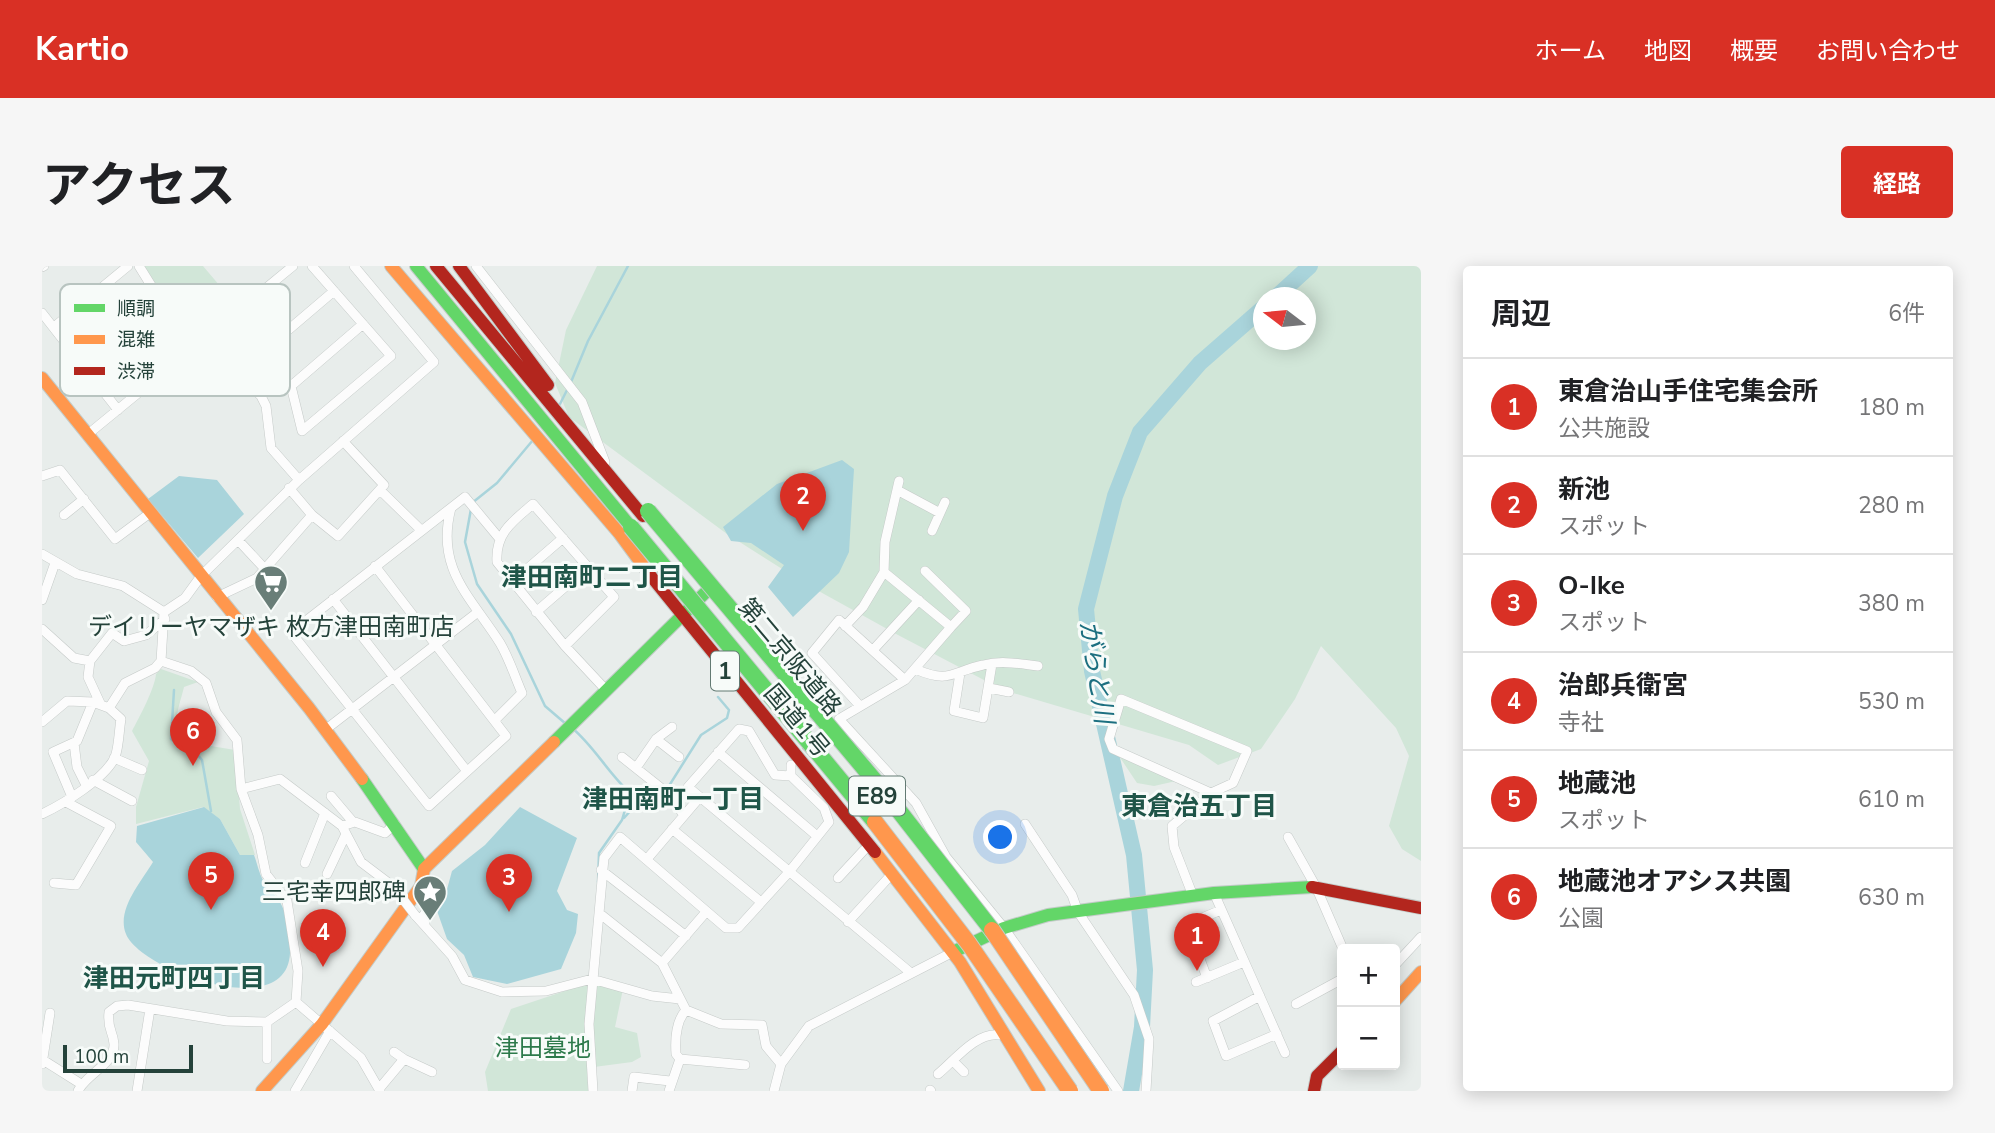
<!DOCTYPE html>
<html lang="ja">
<head>
<meta charset="utf-8">
<style>
	body { margin:0; font-family:"Nunito Sans","Noto Sans JP",sans-serif; background:#f6f6f6; color:#202124 }
	.controls { position:absolute; right:21px; bottom:21px; display:grid; overflow:hidden; border-radius:7px; box-shadow:0 4px 18px #0003 }
	.controls button { width:63px; height:63px; display:grid; place-items:center; padding:0; border:0; border-bottom:2px solid #e0e0e0; background:#fff; color:#202124; font:35px sans-serif }
	.compass { position:absolute; left:1211px; top:21px; width:63px; height:63px; border-radius:50%; background:#fff; box-shadow:0 4px 18px #0003; rotate:286deg }
	.scale { position:absolute; left:21px; bottom:18px; width:130px; box-sizing:border-box; padding-left:7px; border:4px solid #24423a; border-top:0; font-size:19px; line-height:24px; white-space:nowrap; color:#24423a; -webkit-text-stroke:5px #f7fbf9; paint-order:stroke }
	.you { position:absolute; left:959px; top:572px; width:24px; height:24px; margin:-18px; border:5px solid #fff; border-radius:50%; background:#1a73e8; box-shadow:0 0 0 10px #1a73e833 }
	.badge { display:grid; place-items:center; width:46px; height:46px; border-radius:50%; background:#d93025; color:#fff; font-size:23px; font-weight:700 }
	.pin { position:absolute; translate:-50% -58px; filter:drop-shadow(0 2px 4px #0008) }
	.pin::after { content:''; position:absolute; top:37px; width:24px; height:21px; background:inherit; clip-path:polygon(0 0,100% 0,50% 100%) }
	.list { margin:0; padding:0; list-style:none }
	h2 { display:flex; justify-content:space-between; align-items:center; height:91px; margin:0; padding:0 28px; font-size:30px }
	h2 small { font-size:23px; font-weight:400; color:#757577 }
	.list li { display:grid; grid-template-columns:46px 1fr auto; gap:21px; align-items:center; box-sizing:border-box; height:98px; padding:0 28px; border-top:2px solid #e0e0e0 }
	.list b { display:block; font-size:26px; white-space:nowrap }
	.list p { margin:0; font-size:23px; white-space:nowrap; color:#757577 }
	.list em { font-size:23px; font-style:normal; color:#757577 }
	.map { position:relative; flex:none; width:1379px; height:825px; overflow:hidden; border-radius:7px }
	header { display:flex; align-items:center; gap:42px; box-sizing:border-box; height:98px; padding:0 35px; background:#d93025; color:#fff }
	header strong { font-size:33px }
	nav { display:flex; gap:38px; margin-inline-start:auto; font-size:24px }
	.intro { display:flex; align-items:center; justify-content:space-between; box-sizing:border-box; height:168px; padding:0 42px }
	h1 { margin:0; font-size:49px }
	.button { padding:18px 32px; border-radius:7px; background:#d93025; color:#fff; font-size:24px; font-weight:700 }
	main { display:flex; gap:42px; padding:0 42px }
	aside { flex:1; background:#fff; border-radius:7px; box-shadow:0 4px 18px #0003 }
	.map>svg:first-child { display:block }
</style>
</head>
<body>
<header>
<strong>Kartio</strong>
<nav><a>ホーム</a><a>地図</a><a>概要</a><a>お問い合わせ</a></nav>
</header>
<div class="intro"><h1>アクセス</h1><a class="button">経路</a></div>
<main>
<div class="map">
<svg width="1379" height="825" viewBox="0 0 1379 825">
	<rect width="100%" height="100%" fill="#e8edeb"/>
	<!-- green -->
	<path fill="#d1e6d8" fill-rule="evenodd" d="M102 0H161L195 40 151 76Z
		M555 0H1379V595L1360 583 1347 560 1367 490 1354 462 1279 380 1253 433 1219 483 1176 499 1147 479 961 424 856 369 764 318 685 268 527 151 513 117 524 64ZM1222 32H1264V74H1222Z
		M119 403 156 416 142 421C138 438 129 458 139 475L193 484 198 543 213 589H198L178 553 161 541 94 558V541L107 495 90 465C97 452 113 422 114 408Z
		M1077 490 1134 515 1112 520 1095 517Z
		M547 717 544 766 546 825H446L443 806 469 743Z
		M556 718 581 723 573 761 595 767 599 791 590 796 552 801 548 757 552 719Z"/>
	<!-- water -->
	<path fill="#a9d4db" d="M800 194 812 203 807 286 797 307 751 351 726 321 742 299 709 277 689 275 681 261 735 218Z
		M137 210 175 214 202 248 156 292 106 233Z
		M162 541 178 553 198 589H212C215 597 217 607 221 614 226 624 236 630 240 640 247 653 248 673 248 687 245 759 97 703 84 668 74 644 99 616 111 596L94 576 95 560Z
		M478 541 535 572 515 625 525 644 536 648 534 667 519 703 465 718 431 711 422 689 405 673 394 642 404 627 410 605 443 579Z"/>
	<g fill="none" stroke-linecap="round" stroke-linejoin="round">
		<!-- stream -->
		<path stroke="#a9d4db" stroke-width="2.5" d="M529 116 546 75 586 0
			M518 138 526 122
			M430 237 455 217 491 174
			M429 243 423 276 435 318 469 368 503 440 524 458
			M132 424 129 473C139 481 153 484 160 494L169 545
			M530 462C552 480 566 507 588 527L580 554 557 587 556 616
			M625 523 659 469 685 452 687 444 676 431
			M582 552 590 543 621 529"/>
		<!-- river -->
		<path stroke="#a9d4db" stroke-width="16" d="M1233 32 1268 0
			M1089 825 1100 761 1103 704 1092 589 1050 405 1044 343 1073 230 1098 166 1158 97 1222 41"/>
		<!-- street-tunnel -->
		<path stroke="#c1cbc8" stroke-width="9" stroke-dasharray="9 4.5" stroke-linecap="butt" d="M753 495 791 459"/>
		<!-- street casing -->
		<g stroke="#c5cac8" stroke-width="10">
			<path id="street" d="M434 0 540 136 563 196
				M0 1 2 0
				M0 47 76 144
				M178 60 197 80 218 88 249 120 260 165 349 90 270 0
				M12 61 86 0
				M157 77 176 102 208 119 219 130 224 140 229 182 257 214
				M218 88 292 25
				M43 102 120 37 97 0
				M249 120 321 58
				M45 169 251 0
				M0 210 18 204 73 273 108 247
				M247 222 270 249 296 270 342 219 301 175
				M338 224 379 264
				M855 224 898 247
				M409 242C393 303 429 331 458 377 467 392 473 411 480 427L453 454
				M22 249 42 233
				M890 265 903 236
				M196 274 222 302
				M0 288 35 308 81 320 122 346
				M333 300 464 470 387 540 252 370 251 365 423 231 457 272
				M883 305 924 345 909 361
				M842 306 843 276 857 215
				M470 316 521 272
				M175 331 215 312 270 249
				M291 333 424 504
				M0 334 13 297
				M122 346 143 332 159 310 257 214 392 96 312 0
				M494 346 546 301
				M803 360 821 341 842 306 909 361 863 414 797 453 874 537 904 591 962 662 1076 825
				M0 363 32 392 48 395 46 411 58 437
				M523 380 572 331 491 238C471 255 453 267 455 296L523 380 564 424
				M831 384 877 334
				M48 395 70 367 82 375 104 369 123 353
				M119 395 149 405 164 417 174 446 195 474 199 523 216 569 224 608 245 635 256 705 254 736 319 792 338 825
				M873 403C908 418 909 406 941 399 960 394 978 398 996 400
				M918 407 912 445 941 452 950 398
				M947 422 967 426
				M818 440 770 387 797 354 863 414
				M0 456 25 435 51 436 67 442 83 417 113 402 119 395 122 346
				M283 464 436 346
				M614 473 637 491
				M32 477 35 501 44 519
				M676 486 775 570
				M580 491 624 526 642 549
				M72 492 100 504
				M749 499V510L733 509 707 465 697 463 646 521 869 707
				M594 502 614 473 630 461
				M51 514 90 535
				M199 523 238 513 300 560 319 596 348 618 360 632
				M289 530 311 556
				M30 531 11 486 35 475 51 436
				M0 548C21 538 63 513 73 491 77 481 77 464 79 453L67 442
				M983 558 1030 629 1036 646 1092 729 1107 773 1104 825
				M300 560 313 556 343 567 353 558
				M630 563 719 636
				M1246 571 1274 621 1301 683
				M605 593 657 532
				M263 597 283 547
				M559 604 644 670
				M285 608 304 568
				M796 612 822 584
				M380 614 393 621 396 629 381 650 383 658
				M12 617 34 619 69 560 24 536
				M1172 627 1243 787
				M1151 630 1132 581 1130 560 1169 527 1071 483 1067 473 1079 433 1205 485 1191 517 1169 527
				M557 647 620 697 644 744 679 758 720 759 724 780 739 798
				M373 649 410 690 423 714 460 726 504 725 550 713 610 730 638 733
				M806 656 848 610
				M620 697 664 646
				M1353 699 1379 671
				M1165 712 1147 663 1148 657 1179 644
				M1154 716 1202 696
				M1218 730 1171 755 1184 790 1235 768
				M1254 738 1300 713
				M225 756 254 736
				M362 793 390 806
				M638 793 703 799
				M1 794 39 818
				M911 795 922 806
				M0 798 8 747
				M896 808C912 795 934 766 957 769
				M337 823 362 793 352 786
				M888 824 889 825
				M36 825C44 808 73 798 72 778 71 764 65 764 67 746L75 740 86 739 185 755 225 756V793
				M95 825 108 743
				M253 825 288 765
				M551 825 547 758 562 592 578 571 684 662H696L747 606 787 556 782 542 749 510
				M590 825 592 811 628 815
				M627 825 638 793 634 788C633 774 634 755 644 744
				M732 825 739 798 767 760 911 686"/>
		</g>
		<!-- fast casing -->
		<g stroke="#c3cbc8" stroke-width="14">
			<path id="fast" d="M374 0 589 261
				M512 476 669 321
				M320 513 382 603
				M911 686 962 662 1006 649 1172 627 1270 621"/>
		</g>
		<!-- slow casing -->
		<g stroke="#c3cbc8" stroke-width="14">
			<path id="slow" d="M349 0 577 267 608 309
				M0 112 267 442 320 513
				M833 586 918 696 997 825
				M1353 735 1379 706
				M220 825 280 758 379 620 382 603 512 476"/>
		</g>
		<!-- jam casing -->
		<g stroke="#c3cbc8" stroke-width="14">
			<path id="jam" d="M394 0 601 250
				M417 0 506 119
				M608 309 833 586
				M1270 621 1379 642
				M1272 825 1275 810 1300 785"/>
		</g>
		<!-- street -->
		<use href="#street" stroke="#fcfcfc" stroke-width="9"/>
		<!-- fast -->
		<use href="#fast" stroke="#63d668" stroke-width="12"/>
		<!-- slow -->
		<use href="#slow" stroke="#ff974d" stroke-width="12"/>
		<!-- jam -->
		<use href="#jam" stroke="#b3261e" stroke-width="12"/>
		<!-- street-bridge casing -->
		<g stroke="#c5cac8" stroke-width="10" stroke-linecap="butt">
			<path id="street-bridge" d="M360 632 373 649"/>
		</g>
		<!-- fast-bridge casing -->
		<g stroke="#c3ccc9" stroke-width="18" stroke-linecap="butt">
			<path id="fast-bridge" d="M606 245 843 527 950 664
				M589 261 833 556"/>
		</g>
		<!-- slow-bridge casing -->
		<g stroke="#c3ccc9" stroke-width="18" stroke-linecap="butt">
			<path id="slow-bridge" d="M833 556 927 678 1028 825
				M950 664 1059 825"/>
		</g>
		<!-- street-bridge -->
		<use href="#street-bridge" stroke="#fcfcfc" stroke-width="9"/>
		<!-- fast-bridge -->
		<use href="#fast-bridge" stroke="#63d668" stroke-width="16"/>
		<!-- slow-bridge -->
		<use href="#slow-bridge" stroke="#ff974d" stroke-width="16"/>
	</g>
	<!-- icons -->
	<defs>
		<g id="supermarket-pin" transform="scale(1.75)"><path d="M0 17L-7.5 6A9.5 9.5 0 1 1 7.5 6Z" fill="#697e78" stroke="#f7fbf9"/><path d="M-6-5.5h2.5l.6 2H6L4.5 2H-2.5L-4.4-4H-6ZM-1.5 3.2a1.3 1.3 0 1 0 .1 0ZM3 3.2a1.3 1.3 0 1 0 .1 0Z" fill="#fff"/></g>
		<g id="sight-pin" transform="scale(1.75)"><path d="M0 17L-7.5 6A9.5 9.5 0 1 1 7.5 6Z" fill="#697e78" stroke="#f7fbf9"/><path d="M0-6L1.8-2.2L6-1.7L2.9 1.2L3.7 5.4L0 3.3L-3.7 5.4L-2.9 1.2L-6-1.7L-1.8-2.2Z" fill="#fff"/></g>
	</defs>
	<g fill-rule="evenodd">
		<use href="#supermarket-pin" x="229" y="316"/>
		<use href="#sight-pin" x="388" y="626"/>
	</g>
	<g text-anchor="middle" stroke-width="6" stroke-linejoin="round" paint-order="stroke">
		<!-- shield labels -->
		<g fill="#f7fbf9" stroke="#637a73" stroke-width="2">
			<rect x="669" y="385.5" width="28" height="39" rx="5"/>
			<rect x="807" y="510.5" width="56" height="39" rx="5"/>
		</g>
		<g font-size="23" font-weight="bold" fill="#24423a">
			<text x="683" y="413">1</text>
			<text x="835" y="538">E89</text>
		</g>
		<!-- poi labels -->
		<g font-size="24" fill="#24423a" stroke="#f7fbf9">
			<text x="229" y="369">デイリーヤマザキ 枚方津田南町店</text>
			<text x="364" y="634" text-anchor="end">三宅幸四郎碑</text>
		</g>
		<!-- street labels -->
		<g font-size="24" fill="#24423a" stroke="#f7fbf9">
			<text transform="translate(748 391) rotate(50)" y="8">第二京阪道路</text>
			<text transform="translate(755 455) rotate(50)" y="8">国道1号</text>
		</g>
		<!-- park labels -->
		<g font-size="24" fill="#2d7a4b" stroke="#f7fbf9">
			<text x="501" y="790">津田墓地</text>
		</g>
		<!-- neighbourhood labels -->
		<g font-size="26" font-weight="bold" fill="#1f5548" stroke="#f7fbf9">
			<text x="550" y="320">津田南町二丁目</text>
			<text x="631" y="542">津田南町一丁目</text>
			<text x="1157" y="549">東倉治五丁目</text>
			<text x="132" y="721">津田元町四丁目</text>
		</g>
		<!-- water labels -->
		<g font-size="26" font-style="italic" fill="#1c6f80" stroke="#f7fbf9">
			<text transform="translate(1055 406) rotate(81)" y="9">がらと川</text>
		</g>
	</g>
	<!-- legend -->
	<rect x="18" y="18" width="230" height="112" rx="10" fill="#f7fbf9" stroke="#b8c4c0" stroke-width="2"/>
	<rect x="32" y="38" width="31" height="8" fill="#63d668"/>
	<rect x="32" y="69" width="31" height="9" fill="#ff974d"/>
	<rect x="32" y="101" width="31" height="8" fill="#b3261e"/>
	<g font-size="19" fill="#24423a">
		<text x="75" y="49">順調</text>
		<text x="75" y="80">混雑</text>
		<text x="75" y="112">渋滞</text>
	</g>
</svg>
<div class="controls">
<button>+</button>
<button>−</button>
</div>
<svg class="compass" viewBox="-18 -18 36 36"><path d="M0-13l5 13h-10z" fill="#e53935"/><path d="M0 13l5-13h-10z" fill="#757577"/></svg>
<div class="scale">100 m</div>
<div class="you"></div>
<div class="pin badge" style="left:1155px;top:705px">1</div>
<div class="pin badge" style="left:761px;top:265px">2</div>
<div class="pin badge" style="left:467px;top:646px">3</div>
<div class="pin badge" style="left:281px;top:701px">4</div>
<div class="pin badge" style="left:169px;top:644px">5</div>
<div class="pin badge" style="left:151px;top:500px">6</div>
</div>
<aside>
<h2>周辺<small>6件</small></h2>
<ul class="list">
<li><span class="badge">1</span><div><b>東倉治山手住宅集会所</b><p>公共施設</p></div><em>180 m</em></li>
<li><span class="badge">2</span><div><b>新池</b><p>スポット</p></div><em>280 m</em></li>
<li><span class="badge">3</span><div><b>O-Ike</b><p>スポット</p></div><em>380 m</em></li>
<li><span class="badge">4</span><div><b>治郎兵衛宮</b><p>寺社</p></div><em>530 m</em></li>
<li><span class="badge">5</span><div><b>地蔵池</b><p>スポット</p></div><em>610 m</em></li>
<li><span class="badge">6</span><div><b>地蔵池オアシス共園</b><p>公園</p></div><em>630 m</em></li>
</ul>
</aside>
</main>
</body>
</html>
